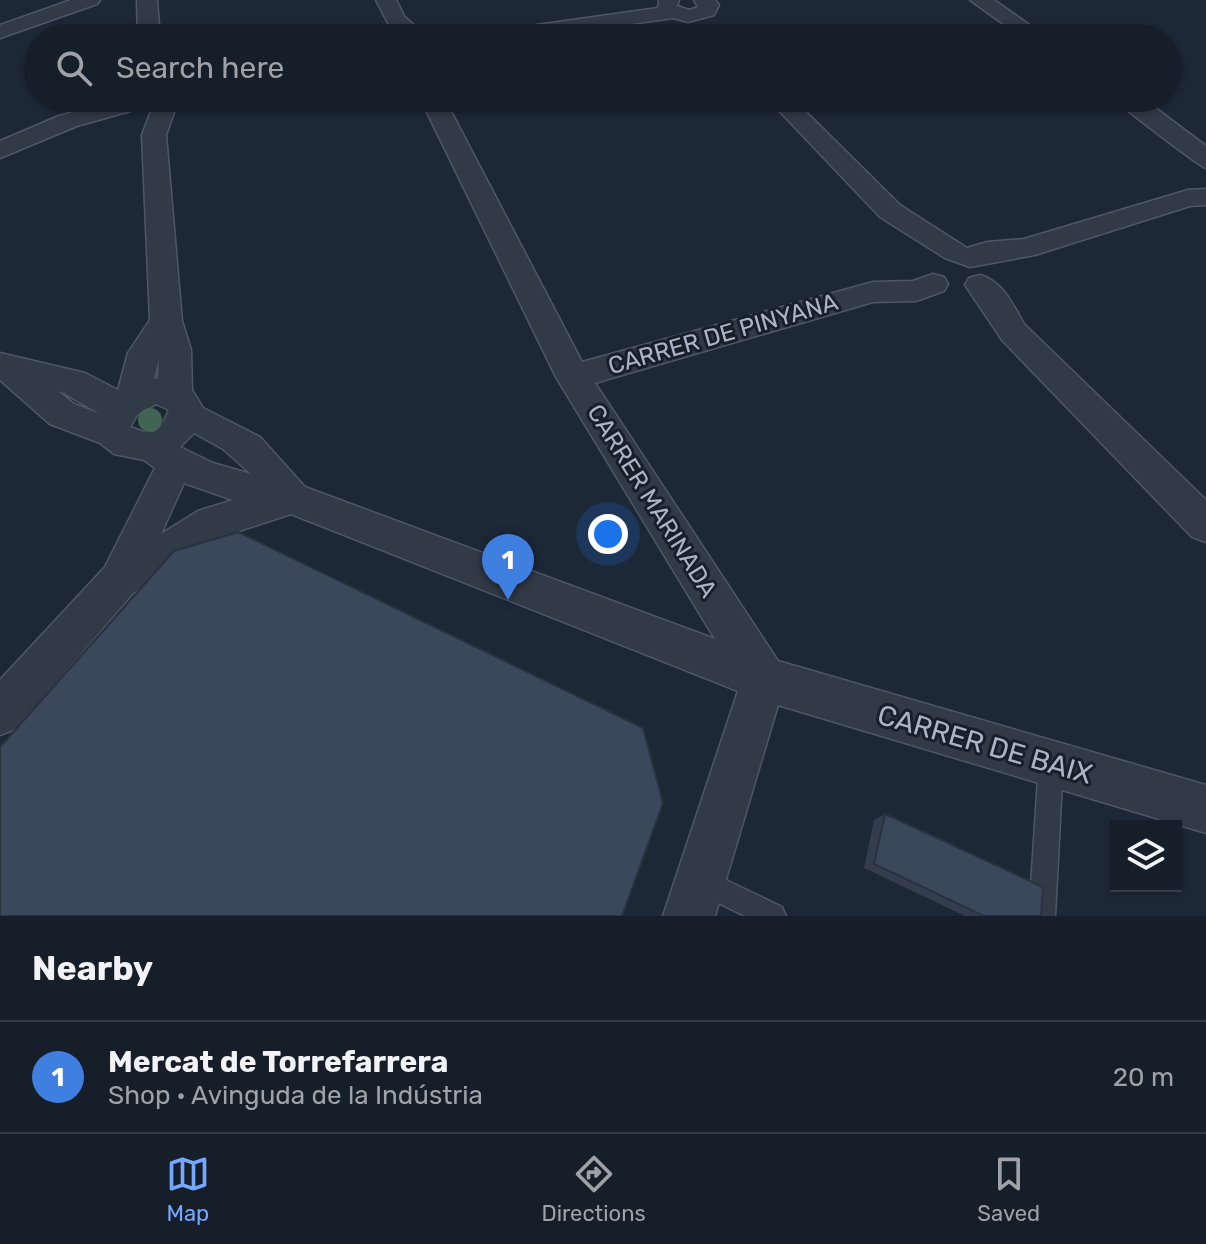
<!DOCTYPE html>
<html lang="en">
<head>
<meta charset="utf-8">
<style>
	body { margin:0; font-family:Rubik,sans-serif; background:#232b35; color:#f1f3f6 }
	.controls { position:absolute; right:24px; bottom:24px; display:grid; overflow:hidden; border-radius:0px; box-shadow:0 2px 6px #0004 }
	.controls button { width:72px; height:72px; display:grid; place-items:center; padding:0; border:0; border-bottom:2px solid #353c46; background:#161e29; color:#f1f3f6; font:40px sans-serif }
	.you { position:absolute; left:608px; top:534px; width:28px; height:28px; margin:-20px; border:6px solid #fff; border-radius:50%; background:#1a73e8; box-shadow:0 0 0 12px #1a73e833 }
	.badge { display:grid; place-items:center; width:52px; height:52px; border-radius:50%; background:#75a7ff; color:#fff; font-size:26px; font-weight:700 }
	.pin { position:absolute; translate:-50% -66px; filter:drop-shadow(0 2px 4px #0008) }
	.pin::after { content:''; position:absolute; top:42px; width:28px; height:24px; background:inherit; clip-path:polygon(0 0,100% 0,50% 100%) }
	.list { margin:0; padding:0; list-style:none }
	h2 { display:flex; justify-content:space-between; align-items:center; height:104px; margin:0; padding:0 32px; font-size:34px }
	h2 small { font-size:26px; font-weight:400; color:#9ea2a8 }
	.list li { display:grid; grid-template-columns:52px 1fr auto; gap:24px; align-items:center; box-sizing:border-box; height:112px; padding:0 32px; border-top:2px solid #353c46 }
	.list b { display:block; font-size:30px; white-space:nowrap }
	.list p { margin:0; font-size:26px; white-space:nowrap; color:#9ea2a8 }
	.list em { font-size:26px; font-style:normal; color:#9ea2a8 }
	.icon { flex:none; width:44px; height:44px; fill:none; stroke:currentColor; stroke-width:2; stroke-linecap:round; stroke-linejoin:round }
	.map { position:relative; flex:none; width:1206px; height:916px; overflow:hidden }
	.search { position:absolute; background:#161e29; box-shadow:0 2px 6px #0004; left:24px; right:24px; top:24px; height:88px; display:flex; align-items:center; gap:20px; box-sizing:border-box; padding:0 28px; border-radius:44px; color:#9ea2a8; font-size:30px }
	.sheet { height:216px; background:#161e29 }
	nav { display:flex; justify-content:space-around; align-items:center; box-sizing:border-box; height:112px; border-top:2px solid #353c46; background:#161e29; font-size:22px; color:#9ea2a8 }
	nav a { display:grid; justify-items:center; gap:4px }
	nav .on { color:#75a7ff }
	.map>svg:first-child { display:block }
</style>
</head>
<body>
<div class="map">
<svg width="1206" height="916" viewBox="0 0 1206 916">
	<rect width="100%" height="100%" fill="#1d2837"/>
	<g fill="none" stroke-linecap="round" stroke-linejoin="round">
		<!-- service casing -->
		<g stroke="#4e5766" stroke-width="3">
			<path id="service" d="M1051 751 1059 755 1063 763 1055 916H1029L1039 763 1043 755Z
				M703 869 782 907 786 916H745L694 891 690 882 694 873Z"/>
		</g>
		<!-- minor casing -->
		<g stroke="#4e5766" stroke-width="3">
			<path id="minor" d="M71 0H100L97 4 0 38V25Z
				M137 0H157L160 38H138Z
				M376 0H396L404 16 428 38H404L388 23Z
				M659 0H679L677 6 689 10 698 7 694 0H715L719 5 714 15 688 22 673 18 532 38H475L486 32 658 8Z
				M970 0H994L1048 38H1023Z
				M126 98 138 105 134 110 77 126 0 158V141L59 116Z
				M156 98 178 101 166 135 182 321 191 350 192 390 203 408 260 437 305 487 715 639 556 377 420 98H444L582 362 873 282 913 281 933 274 944 277 948 284 944 291 916 301 873 302 595 383 778 661 1206 785V833L778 705 715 916H663L738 691 291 514 224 536 133 593 16 729 0 735V680L105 567 155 468 144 460 114 454 100 443 50 424 0 380V353L85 373 118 390 128 353 150 320 142 135ZM159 359 158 379 154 378ZM58 391 64 393 100 414 74 404ZM156 404 169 410 164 421 144 432 130 427 137 415ZM194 433 223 449 251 474 213 463 180 447ZM184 483 233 500 198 511 161 534Z
				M767 98H792L900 205 967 248 987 242 1024 239 1188 190 1206 189V205L1190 206 1035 255 970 267 945 258 880 217Z
				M1114 98H1142L1206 146V168C1199 166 1120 106 1114 98Z
				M980 275C1003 281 1013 305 1024 324L1206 500V542L1192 537 1002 340 965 285 969 278Z"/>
		</g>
		<!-- service -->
		<use href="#service" fill="#313a47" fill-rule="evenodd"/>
		<!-- minor -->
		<use href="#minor" fill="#313a47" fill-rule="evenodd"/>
	</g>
	<!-- trees -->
	<circle fill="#426455" cx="150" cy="420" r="12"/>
	<!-- wall -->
	<path fill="#333d4d" d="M885 814 1041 916H965L864 868 874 820Z"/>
	<!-- building -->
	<path fill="#3b475a" stroke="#29323f" stroke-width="2" d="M238 532 643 728 663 803 622 916H0V747L174 551Z
		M885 814 1043 887 1041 916H984L874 864Z"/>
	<g text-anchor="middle" stroke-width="6" stroke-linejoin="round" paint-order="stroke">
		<!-- street labels -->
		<g font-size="24" fill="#aab4c5" stroke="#171f2b">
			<text transform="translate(723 334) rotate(-16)" y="8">CARRER DE PINYANA</text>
			<text transform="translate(652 501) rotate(58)" y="8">CARRER MARINADA</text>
		</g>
		<!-- near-street labels -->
		<g font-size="28" fill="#aab4c5" stroke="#171f2b">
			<text transform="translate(985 744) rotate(16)" y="10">CARRER DE BAIX</text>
		</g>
	</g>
</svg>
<div class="controls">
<button><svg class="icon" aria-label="layers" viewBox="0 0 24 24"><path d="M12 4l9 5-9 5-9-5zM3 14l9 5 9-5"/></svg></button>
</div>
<div class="you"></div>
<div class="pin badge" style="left:508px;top:600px;background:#3f7fe0">1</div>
<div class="search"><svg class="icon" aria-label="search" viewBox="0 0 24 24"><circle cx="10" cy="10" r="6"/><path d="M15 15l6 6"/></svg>Search here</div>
</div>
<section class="sheet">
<h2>Nearby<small></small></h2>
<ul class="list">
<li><span class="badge" style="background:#3f7fe0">1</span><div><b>Mercat de Torrefarrera</b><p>Shop · Avinguda de la Indústria</p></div><em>20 m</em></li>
</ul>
</section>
<nav>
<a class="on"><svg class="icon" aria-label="map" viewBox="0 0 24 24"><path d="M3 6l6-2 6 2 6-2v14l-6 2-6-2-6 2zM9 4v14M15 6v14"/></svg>Map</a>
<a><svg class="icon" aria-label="directions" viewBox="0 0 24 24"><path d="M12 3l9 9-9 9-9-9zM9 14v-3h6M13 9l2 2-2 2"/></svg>Directions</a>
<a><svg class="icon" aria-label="saved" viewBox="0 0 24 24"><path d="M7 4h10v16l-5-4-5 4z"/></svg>Saved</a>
</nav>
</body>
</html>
